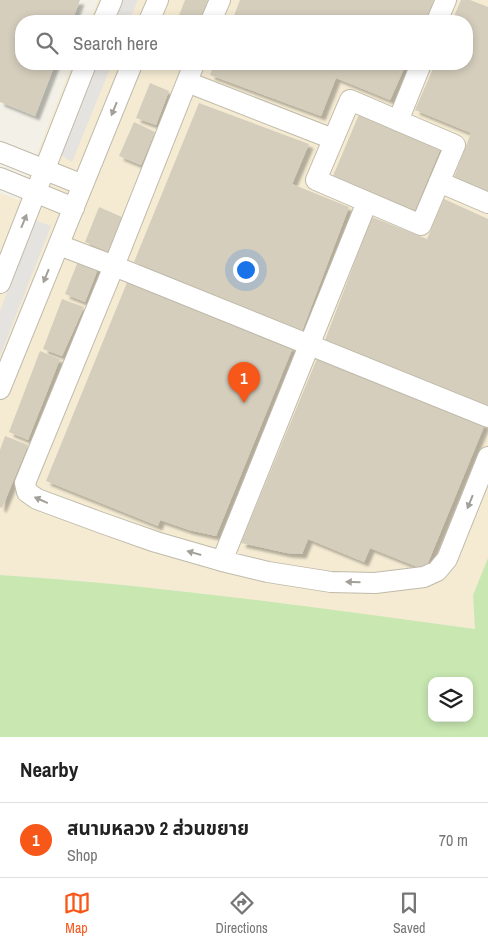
<!DOCTYPE html>
<html lang="en">
<head>
<meta charset="utf-8">
<style>
	body { margin:0; font-family:"Archivo Narrow","Noto Sans Thai",sans-serif; background:#f2f2f2; color:#222 }
	.controls { position:absolute; right:15px; bottom:15px; display:grid; overflow:hidden; border-radius:10px; box-shadow:0 2px 8px #0003 }
	.controls button { width:45px; height:45px; display:grid; place-items:center; padding:0; border:0; border-bottom:1px solid #e0e0e0; background:#fff; color:#222; font:25px sans-serif }
	.you { position:absolute; left:245px; top:269px; width:18px; height:18px; margin:-12px; border:4px solid #fff; border-radius:50%; background:#1a73e8; box-shadow:0 0 0 8px #1a73e833 }
	.badge { display:grid; place-items:center; width:32px; height:32px; border-radius:50%; background:#f8571a; color:#fff; font-size:16px; font-weight:700 }
	.pin { position:absolute; translate:-50% -41px; filter:drop-shadow(0 1px 2px #0008) }
	.pin::after { content:''; position:absolute; top:26px; width:18px; height:15px; background:inherit; clip-path:polygon(0 0,100% 0,50% 100%) }
	.list { margin:0; padding:0; list-style:none }
	h2 { display:flex; justify-content:space-between; align-items:center; height:65px; margin:0; padding:0 20px; font-size:21px }
	h2 small { font-size:16px; font-weight:400; color:#767676 }
	.list li { display:grid; grid-template-columns:32px 1fr auto; gap:15px; align-items:center; box-sizing:border-box; height:75px; padding:0 20px; border-top:1px solid #e0e0e0 }
	.list b { display:block; font-size:19px; white-space:nowrap }
	.list p { margin:0; font-size:16px; white-space:nowrap; color:#767676 }
	.list em { font-size:16px; font-style:normal; color:#767676 }
	.icon { flex:none; width:28px; height:28px; fill:none; stroke:currentColor; stroke-width:2; stroke-linecap:round; stroke-linejoin:round }
	.map { position:relative; flex:none; width:488px; height:737px; overflow:hidden }
	.search { position:absolute; background:#fff; box-shadow:0 2px 8px #0003; left:15px; right:15px; top:15px; height:55px; display:flex; align-items:center; gap:12px; box-sizing:border-box; padding:0 18px; border-radius:20px; color:#767676; font-size:19px }
	.sheet { height:140px; background:#fff }
	nav { display:flex; justify-content:space-around; align-items:center; box-sizing:border-box; height:70px; border-top:1px solid #e0e0e0; background:#fff; font-size:14px; color:#767676 }
	nav a { display:grid; justify-items:center; gap:2px }
	nav .on { color:#f8571a }
	.map>svg:first-child { display:block }
</style>
</head>
<body>
<div class="map">
<svg width="488" height="737" viewBox="0 0 488 737">
	<defs>
		<filter id="shadow"><feDropShadow dx="4.5" dy="4.5" stdDeviation="1" flood-color="#0004"/></filter>
	</defs>
	<rect width="100%" height="100%" fill="#f3f1e7"/>
	<!-- commercial -->
	<path fill="#f5ebd3" d="M98 0H488V558L473 595 476 629 189 592 71 580 0 575V193L19 200 72 64H467V21H89Z"/>
	<!-- green -->
	<path fill="#c8e7b1" fill-rule="evenodd" d="M488 558V737H0V575C159 585 317 608 475 629L473 595ZM432 681H469V718H432Z"/>
	<!-- parking -->
	<path fill="#e5e3df" d="M123 0H138L129 21H114Z
		M97 64H112L72 162 61 155Z
		M35 220 51 226 0 356V311Z"/>
	<!-- building -->
	<path fill="#d5cebd" filter="url(#shadow)" d="M0 0H80L72 21H21V64H55L35 116 0 102Z
		M185 0H208L199 21H185L178 18Z
		M240 0H434L425 21H232Z
		M461 0H470L488 7V192L454 177 471 133 415 110 435 64H467V21H452Z
		M214 64H406L390 100 336 78 321 116 210 75Z
		M150 83 169 91 156 125 136 118Z
		M199 103 309 144 292 184 349 207 302 331 134 262Z
		M360 112 442 145 415 210 333 176Z
		M134 122 155 132 141 165 119 156Z
		M444 199 488 219V407L325 340 372 217 427 239Z
		M99 207 122 217 108 252 85 242Z
		M79 259 99 266 85 302 65 294Z
		M128 280 293 347 216 536 189 530 160 520 158 526 46 481Z
		M62 299 84 307 62 356 43 349Z
		M40 351 60 359 28 440 9 432Z
		M318 356 485 424 425 570 370 548 364 562 308 539 302 554 287 553 241 543Z
		M5 436 28 445 2 508 0 507V450Z"/>
	<g fill="none" stroke-linecap="round" stroke-linejoin="round">
		<!-- minor casing -->
		<g stroke="#bfbaaa" stroke-width="22">
			<path id="minor" d="M103 21 112 0
				M149 21 158 0
				M211 21 220 0
				M437 21 446 0
				M194 64 114 266 25 483 27 492 37 499 102 523 156 542 222 561 268 572 331 582 375 583 424 577 437 571 447 559 488 457
				M187 82 333 139
				M350 100 455 145 421 225 316 180Z
				M398 121 421 64
				M0 152 83 185
				M0 178 74 208
				M439 182 488 203
				M59 245 114 266 488 417
				M0 283 86 64
				M0 389 132 64
				M222 561 367 202"/>
		</g>
		<!-- minor -->
		<use href="#minor" stroke="#fff" stroke-width="20"/>
	</g>
	<!-- one-way arrows -->
	<defs><path id="oneway-solid" d="M-6-.8H1V-3.2L6.5 0L1 3.2V.8H-6Z" transform="scale(1.25)"/></defs>
	<g fill="#a3a09a">
		<use href="#oneway-solid" transform="translate(114 109) rotate(112)"/>
		<use href="#oneway-solid" transform="translate(24 221) rotate(-68)"/>
		<use href="#oneway-solid" transform="translate(46 276) rotate(112)"/>
		<use href="#oneway-solid" transform="translate(41 500) rotate(-156)"/>
		<use href="#oneway-solid" transform="translate(470 502) rotate(112)"/>
		<use href="#oneway-solid" transform="translate(194 553) rotate(-164)"/>
		<use href="#oneway-solid" transform="translate(353 582) rotate(-178)"/>
	</g>
</svg>
<div class="controls">
<button><svg class="icon" aria-label="layers" viewBox="0 0 24 24"><path d="M12 4l9 5-9 5-9-5zM3 14l9 5 9-5"/></svg></button>
</div>
<div class="you"></div>
<div class="pin badge" style="left:244px;top:403px">1</div>
<div class="search"><svg class="icon" aria-label="search" viewBox="0 0 24 24"><circle cx="10" cy="10" r="6"/><path d="M15 15l6 6"/></svg>Search here</div>
</div>
<section class="sheet">
<h2>Nearby<small></small></h2>
<ul class="list">
<li><span class="badge">1</span><div><b>สนามหลวง 2 ส่วนขยาย</b><p>Shop</p></div><em>70 m</em></li>
</ul>
</section>
<nav>
<a class="on"><svg class="icon" aria-label="map" viewBox="0 0 24 24"><path d="M3 6l6-2 6 2 6-2v14l-6 2-6-2-6 2zM9 4v14M15 6v14"/></svg>Map</a>
<a><svg class="icon" aria-label="directions" viewBox="0 0 24 24"><path d="M12 3l9 9-9 9-9-9zM9 14v-3h6M13 9l2 2-2 2"/></svg>Directions</a>
<a><svg class="icon" aria-label="saved" viewBox="0 0 24 24"><path d="M7 4h10v16l-5-4-5 4z"/></svg>Saved</a>
</nav>
</body>
</html>
